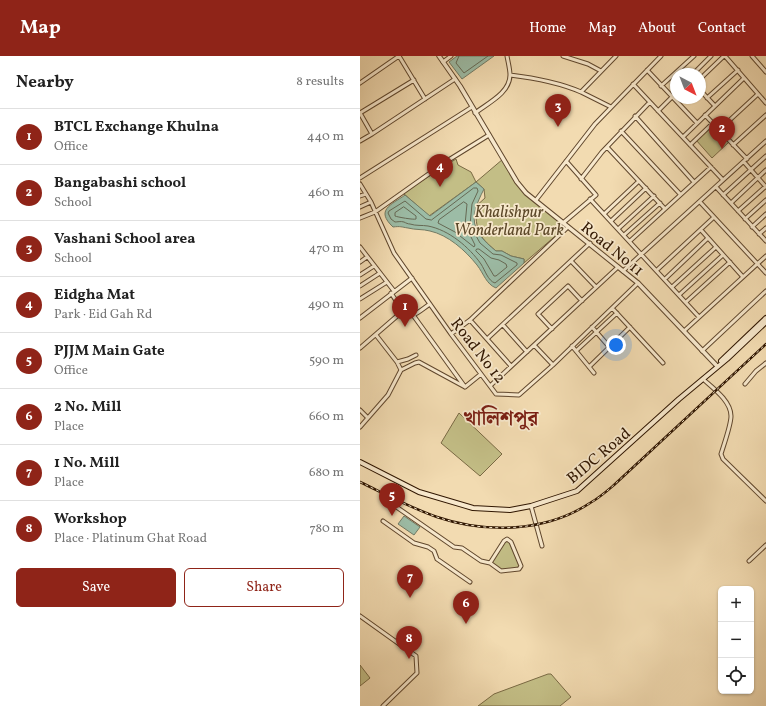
<!DOCTYPE html>
<html lang="en">
<head>
<meta charset="utf-8">
<style>
	body { margin:0; font-family:Vollkorn,"Noto Serif Bengali",serif; background:#f2f2f2; color:#222 }
	.controls { position:absolute; right:12px; bottom:12px; display:grid; overflow:hidden; border-radius:6px; box-shadow:0 1px 3px #0004 }
	.controls button { width:36px; height:36px; display:grid; place-items:center; padding:0; border:0; border-bottom:1px solid #e0e0e0; background:#fff; color:#222; font:20px sans-serif }
	.compass { position:absolute; left:310px; top:12px; width:36px; height:36px; border-radius:50%; background:#fff; box-shadow:0 1px 3px #0004; rotate:138deg }
	.you { position:absolute; left:256px; top:289px; width:14px; height:14px; margin:-10px; border:3px solid #fff; border-radius:50%; background:#1a73e8; box-shadow:0 0 0 6px #1a73e833 }
	.badge { display:grid; place-items:center; width:26px; height:26px; border-radius:50%; background:#8f2418; color:#fff; font-size:13px; font-weight:700 }
	.pin { position:absolute; translate:-50% -33px; filter:drop-shadow(0 1px 2px #0008) }
	.pin::after { content:''; position:absolute; top:21px; width:14px; height:12px; background:inherit; clip-path:polygon(0 0,100% 0,50% 100%) }
	.list { margin:0; padding:0; list-style:none }
	h2 { display:flex; justify-content:space-between; align-items:center; height:52px; margin:0; padding:0 16px; font-size:17px }
	h2 small { font-size:13px; font-weight:400; color:#767676 }
	.list li { display:grid; grid-template-columns:26px 1fr auto; gap:12px; align-items:center; box-sizing:border-box; height:56px; padding:0 16px; border-top:1px solid #e0e0e0 }
	.list b { display:block; font-size:15px; white-space:nowrap }
	.list p { margin:0; font-size:13px; white-space:nowrap; color:#767676 }
	.list em { font-size:13px; font-style:normal; color:#767676 }
	.actions { display:flex; gap:8px; padding:12px 16px }
	.actions a { flex:1; padding:9px 0; border:1px solid #8f2418; border-radius:6px; text-align:center; font-size:14px; color:#8f2418 }
	.actions .main { background:#8f2418; color:#fff }
	.icon { flex:none; width:22px; height:22px; fill:none; stroke:currentColor; stroke-width:2; stroke-linecap:round; stroke-linejoin:round }
	.map { position:relative; flex:none; width:406px; height:650px; overflow:hidden }
	header { display:flex; align-items:center; gap:24px; box-sizing:border-box; height:56px; padding:0 20px; background:#8f2418; color:#fff }
	header strong { font-size:19px }
	nav { display:flex; gap:22px; margin-inline-start:auto; font-size:14px }
	main { display:flex }
	aside { flex:1; background:#fff }
	.map>svg:first-child { display:block }
</style>
</head>
<body>
<header>
<strong>Map</strong>
<nav><a>Home</a><a>Map</a><a>About</a><a>Contact</a></nav>
</header>
<main>
<aside>
<h2>Nearby<small>8 results</small></h2>
<ul class="list">
<li><span class="badge">1</span><div><b>BTCL Exchange Khulna</b><p>Office</p></div><em>440 m</em></li>
<li><span class="badge">2</span><div><b>Bangabashi school</b><p>School</p></div><em>460 m</em></li>
<li><span class="badge">3</span><div><b>Vashani School area</b><p>School</p></div><em>470 m</em></li>
<li><span class="badge">4</span><div><b>Eidgha Mat</b><p>Park · Eid Gah Rd</p></div><em>490 m</em></li>
<li><span class="badge">5</span><div><b>PJJM Main Gate</b><p>Office</p></div><em>590 m</em></li>
<li><span class="badge">6</span><div><b>2 No. Mill</b><p>Place</p></div><em>660 m</em></li>
<li><span class="badge">7</span><div><b>1 No. Mill</b><p>Place</p></div><em>680 m</em></li>
<li><span class="badge">8</span><div><b>Workshop</b><p>Place · Platinum Ghat Road</p></div><em>780 m</em></li>
</ul>
<div class="actions"><a class="main">Save</a><a>Share</a></div>
</aside>
<div class="map">
<svg width="406" height="650" viewBox="0 0 406 650">
	<rect width="100%" height="100%" fill="#f2dbb1"/>
	<filter id="stains"><feTurbulence type="fractalNoise" baseFrequency=".005" numOctaves="4"/><feColorMatrix values="0 0 0 0 .2 0 0 0 0 .09 0 0 0 0 .02 0 0 0 .5 -.17"/></filter>
	<radialGradient id="worn" r=".72"><stop offset=".6" stop-color="#630" stop-opacity="0"/><stop offset="1" stop-color="#630" stop-opacity=".3"/></radialGradient>
	<!-- green -->
	<path fill="#c3be86" stroke="#7a6a44" d="M353 69 369 86 352 102 336 84Z
		M96 103 98 109 111 116 116 126 143 103 166 137 207 170 164 207V203L151 200 142 195H136C117 179 117 175 115 151L125 142 124 133 116 126 69 160 43 137Z
		M99 357 142 398 120 420 81 387Z
		M149 484 161 511 142 515 130 507 144 485Z
		M0 609 10 622 0 630Z
		M188 618H191L211 641 200 650H118L134 638Z"/>
	<!-- water -->
	<path fill="#9cbca6" stroke="#717a64" d="M97 0H134L102 23 89 6Z
		M116 126 124 133C109 162 110 174 136 195H142L151 200 164 203V207L136 232C126 228 124 218 117 209 105 194 88 179 70 175 63 173 55 174 48 172 41 171 41 170 33 171 15 154 31 149 45 139L70 160Z
		M44 460 60 471 54 479 38 468Z"/>
	<g fill="none" stroke-linecap="round" stroke-linejoin="round">
		<!-- shore -->
		<path stroke="#666954" stroke-width="1" d="M99 0 96 7 104 17 128 0
			M114 132H117L118 135 112 148 110 169 120 187 133 198 141 199 157 207V209L135 227C128 225 125 214 121 208 109 191 89 174 68 170 62 169 56 170 50 168 48 168 46 167 44 166 41 165 37 166 35 166L31 163 28 157 29 155 45 145 66 163 71 164Z
			M104 146 107 148 105 169 115 189 114 191 95 176 78 167 79 164Z
			M44 151 56 160V163C54 164 37 161 35 160V157Z
			M117 193H119L131 202 139 204 146 208 147 211 136 220H134L124 203 116 195Z"/>
		<!-- minor casing -->
		<g stroke="#60472d" stroke-width="5">
			<path id="minor" d="M39 0 65 43
				M203 0 228 8 241 15
				M365 0 406 47
				M392 0 406 16
				M83 6 91 0
				M287 14 337 67
				M333 18 351 0
				M150 19C175 22 198 26 221 36L256 0
				M340 23 364 0
				M0 27 39 0
				M273 28 363 124
				M301 30 334 0
				M340 34 355 50
				M221 36 251 51
				M347 42 378 14
				M298 55 312 41
				M0 57 54 24
				M0 57 12 78 0 85
				M115 57C128 47 150 37 150 19 150 13 148 6 147 0
				M345 59 387 103
				M275 60 334 126
				M359 74 398 38
				M261 75 320 138
				M12 78 95 23
				M323 81 384 22
				M330 89 353 67
				M373 89 406 59
				M247 91 305 153
				M384 106 406 131
				M0 122 112 51
				M221 123 242 96 290 46
				M0 128 11 146 34 197 91 278 136 338 159 339 193 309 278 227
				M356 131 406 185
				M363 139 406 100
				M0 140 6 138
				M230 143 339 261
				M176 144 235 68 301 0
				M340 146 406 217
				M371 147 406 114
				M0 151 11 146
				M378 155 406 130
				M244 158 279 125
				M0 162 15 156 87 105 129 79
				M385 163 406 144
				M251 165 286 132
				M203 167 236 139 206 105
				M392 171 406 158
				M258 173 294 140
				M341 174 383 221
				M399 178 406 172
				M264 179 300 147
				M270 185 351 111
				M0 191 34 235
				M211 205 236 231
				M0 206 7 201
				M297 214 353 162
				M263 215 406 85
				M0 219 14 210
				M305 223 348 182
				M0 230 20 217
				M312 231 356 191
				M31 237C35 243 46 261 53 259 59 257 65 251 70 248
				M319 239 363 199
				M0 243 27 226
				M326 246 370 206
				M252 252 303 307
				M53 259 105 331 121 318
				M0 262 52 222
				M110 264 151 310
				M143 269 167 296
				M232 271 252 294
				M192 273 178 258 208 230 222 245
				M324 275 406 200
				M91 278 110 264 208 171
				M127 283 230 187
				M174 289 193 309
				M212 290 234 317
				M0 292 44 254
				M216 295 257 257
				M342 295 406 235
				M37 306 48 303 56 299
				M229 311 270 271
				M41 314 55 307 59 306 105 331
				M343 323C353 332 371 345 371 360 371 369 364 388 361 398L363 403 406 445
				M385 328 396 315 406 307
				M130 330 258 211
				M0 354 8 362
				M0 371 28 339 41 314 37 306 16 279
				M35 450 94 491 102 492 121 505 130 507 141 515 159 513 161 510 151 486 147 483 144 485 130 507
				M171 450 182 490
				M23 465 54 487 68 491 74 495 77 503 110 526
				M389 505 406 489
				M0 560 56 600 57 617 23 650"/>
		</g>
		<!-- tertiary casing -->
		<g stroke="#60472d" stroke-width="5.5">
			<path id="tertiary" d="M79 0 100 30 157 126 166 137 278 227 357 310"/>
		</g>
		<!-- secondary casing -->
		<g stroke="#301601" stroke-width="6">
			<path id="secondary" d="M361 305 406 262
				M0 406 59 436 113 452 150 454 171 450 217 435 319 343 367 303 406 266"/>
		</g>
		<!-- minor -->
		<use href="#minor" stroke="#f7e8cc" stroke-width="3"/>
		<!-- tertiary -->
		<use href="#tertiary" stroke="#f7e8cc" stroke-width="3.5"/>
		<!-- secondary -->
		<use href="#secondary" stroke="#f7e8cc" stroke-width="4"/>
		<!-- rail casing -->
		<g stroke="#301601" stroke-width="2.5">
			<path id="rail" d="M0 426C25 438 51 452 77 461 127 478 186 476 230 447 239 442 247 435 254 429L406 288"/>
		</g>
		<!-- rail -->
		<use href="#rail" stroke="#f7e8cc" stroke-width="1" stroke-dasharray="3" stroke-linecap="butt"/>
	</g>
	<g text-anchor="middle" stroke-width="3.5" stroke-linejoin="round" paint-order="stroke">
		<!-- park labels -->
		<g font-size="16" font-style="italic" fill="#5c4829" stroke="#f7e8cc">
			<text x="149" y="161">Khalishpur<tspan x="149" dy="18">Wonderland Park</tspan></text>
		</g>
		<!-- street labels -->
		<g font-size="16" fill="#301601" stroke="#f7e8cc">
			<text transform="translate(253 192) rotate(39)" y="6">Road No 11</text>
			<text transform="translate(119 294) rotate(52)" y="6">Road No 12</text>
			<text transform="translate(238 399) rotate(-40)" y="6">BIDC Road</text>
		</g>
		<!-- district labels -->
		<g font-size="20" font-weight="bold" fill="#7a1f14" stroke="#f7e8cc">
			<text x="141" y="369">খালিশপুর</text>
		</g>
	</g>
	<rect width="100%" height="100%" filter="url(#stains)"/>
	<rect width="100%" height="100%" fill="url(#worn)"/>
</svg>
<div class="controls">
<button>+</button>
<button>−</button>
<button><svg class="icon" aria-label="locate" viewBox="0 0 24 24"><circle cx="12" cy="12" r="6"/><path d="M12 2v4M12 18v4M2 12h4M18 12h4"/></svg></button>
</div>
<svg class="compass" viewBox="-18 -18 36 36"><path d="M0-13l5 13h-10z" fill="#e53935"/><path d="M0 13l5-13h-10z" fill="#767676"/></svg>
<div class="you"></div>
<div class="pin badge" style="left:45px;top:271px">1</div>
<div class="pin badge" style="left:362px;top:93px">2</div>
<div class="pin badge" style="left:198px;top:71px">3</div>
<div class="pin badge" style="left:80px;top:131px">4</div>
<div class="pin badge" style="left:32px;top:460px">5</div>
<div class="pin badge" style="left:106px;top:568px">6</div>
<div class="pin badge" style="left:50px;top:542px">7</div>
<div class="pin badge" style="left:49px;top:603px">8</div>
</div>
</main>
</body>
</html>
